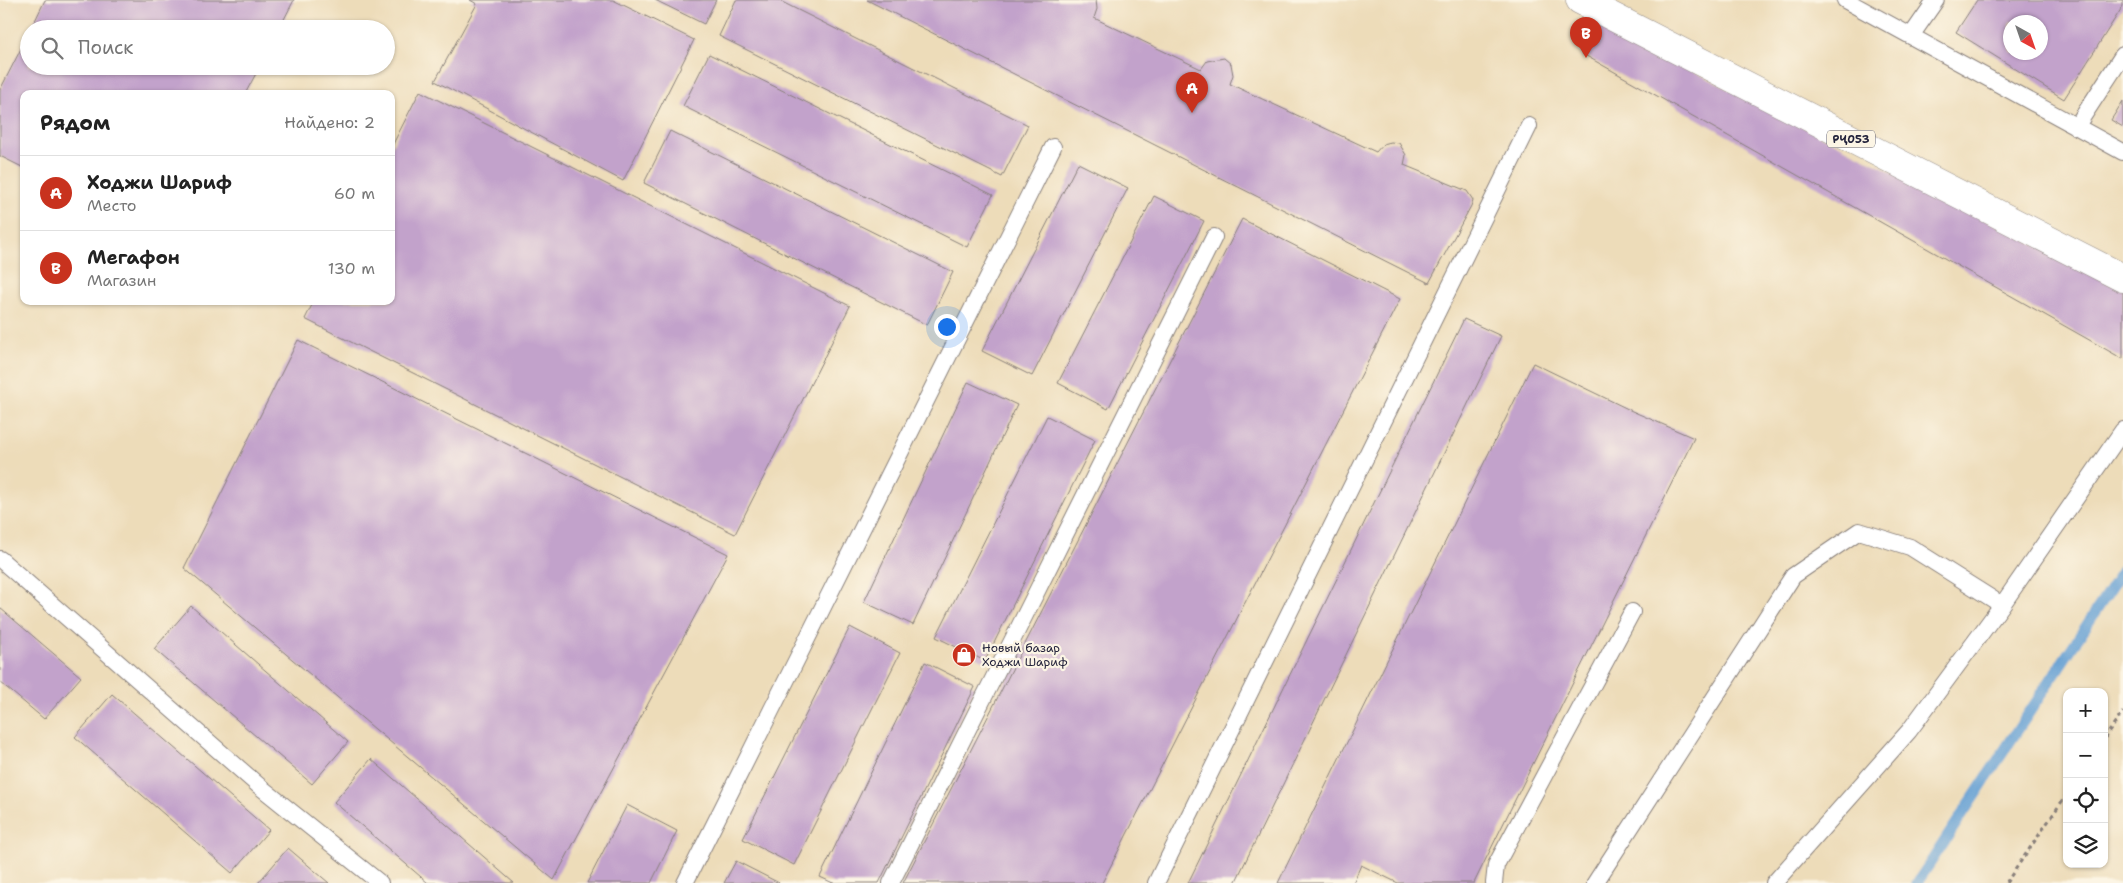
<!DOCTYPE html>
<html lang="ru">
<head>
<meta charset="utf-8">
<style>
	body { margin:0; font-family:"Shantell Sans",sans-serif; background:#f2f2f2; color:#222 }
	.controls { position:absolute; right:15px; bottom:15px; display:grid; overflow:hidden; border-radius:10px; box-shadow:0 1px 4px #0004 }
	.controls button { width:45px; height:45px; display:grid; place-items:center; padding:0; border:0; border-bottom:1px solid #e0e0e0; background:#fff; color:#222; font:25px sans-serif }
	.compass { position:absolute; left:2003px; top:15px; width:45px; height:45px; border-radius:50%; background:#fff; box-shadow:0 1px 4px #0004; rotate:140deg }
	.you { position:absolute; left:946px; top:326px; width:18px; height:18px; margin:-12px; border:4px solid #fff; border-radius:50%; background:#1a73e8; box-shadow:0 0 0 8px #1a73e833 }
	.badge { display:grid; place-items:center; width:32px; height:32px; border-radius:50%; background:#c8321e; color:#fff; font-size:16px; font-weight:700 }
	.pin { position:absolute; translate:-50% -41px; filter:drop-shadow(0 1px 2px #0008) }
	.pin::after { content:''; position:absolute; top:26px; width:18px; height:15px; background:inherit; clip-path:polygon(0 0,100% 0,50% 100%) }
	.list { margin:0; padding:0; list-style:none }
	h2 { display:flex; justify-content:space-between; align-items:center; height:65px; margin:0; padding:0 20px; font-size:21px }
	h2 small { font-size:16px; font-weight:400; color:#767676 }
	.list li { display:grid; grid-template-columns:32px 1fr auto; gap:15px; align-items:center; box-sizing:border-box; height:75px; padding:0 20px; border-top:1px solid #e0e0e0 }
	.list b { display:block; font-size:19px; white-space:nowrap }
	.list p { margin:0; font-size:16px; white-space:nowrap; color:#767676 }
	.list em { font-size:16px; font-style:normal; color:#767676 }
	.icon { flex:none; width:28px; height:28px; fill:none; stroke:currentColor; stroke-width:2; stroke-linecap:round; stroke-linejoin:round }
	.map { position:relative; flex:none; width:2123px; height:883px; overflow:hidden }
	.search { position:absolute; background:#fff; box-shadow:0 1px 4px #0004; left:20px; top:20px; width:375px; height:55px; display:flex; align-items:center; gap:12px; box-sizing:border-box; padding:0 18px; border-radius:28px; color:#767676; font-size:19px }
	.panel { position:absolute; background:#fff; box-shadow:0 1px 4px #0004; left:20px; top:90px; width:375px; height:215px; border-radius:10px }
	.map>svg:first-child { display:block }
</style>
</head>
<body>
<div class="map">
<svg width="2123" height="883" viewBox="0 0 2123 883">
	<rect width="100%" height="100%" fill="#fcf5e5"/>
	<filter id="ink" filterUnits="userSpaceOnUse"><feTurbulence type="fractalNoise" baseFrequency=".02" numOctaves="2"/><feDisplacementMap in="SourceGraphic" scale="10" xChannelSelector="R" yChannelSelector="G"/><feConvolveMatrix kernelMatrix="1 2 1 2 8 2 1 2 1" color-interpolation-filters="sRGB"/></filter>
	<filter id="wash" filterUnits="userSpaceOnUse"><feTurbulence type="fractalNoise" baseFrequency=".0096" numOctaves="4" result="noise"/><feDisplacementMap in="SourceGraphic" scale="20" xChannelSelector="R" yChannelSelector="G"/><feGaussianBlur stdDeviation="1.12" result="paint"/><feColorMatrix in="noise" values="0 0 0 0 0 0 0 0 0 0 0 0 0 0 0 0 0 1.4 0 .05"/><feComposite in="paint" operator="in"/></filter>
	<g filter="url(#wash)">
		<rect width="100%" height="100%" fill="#eddcb9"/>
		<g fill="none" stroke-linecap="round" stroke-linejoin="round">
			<!-- stream -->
			<path stroke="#639fd3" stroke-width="11" d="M1917 883 2123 570"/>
		</g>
		<g id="blocks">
			<!-- building -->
			<path fill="#c2a2cb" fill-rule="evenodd" d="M45 0H294L279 29H31Z
				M470 0H613L694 40 623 181 435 81 477 4Z
				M655 0H716L704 24Z
				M736 0H778L1028 125 1002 177 719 36Z
				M867 0H1096L1097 9 1094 18 1201 69 1207 61 1224 58 1231 64 1233 75 1230 84 1376 152 1383 144 1391 142 1399 143 1406 155 1404 165 1467 191 1473 200 1471 206 1429 283Z
				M1977 0H2123V6L2064 99 1956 32ZM2010 22H2040V52H2010Z
				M1594 21 2123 289V359L1581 53Z
				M29 33V66H260L245 94H24V168L0 156V90Z
				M709 54 993 195 967 247 683 106Z
				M420 91 850 306 735 534 305 319 314 301H391V148Z
				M2123 101V127L2111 120Z
				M670 131 953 272 927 325 644 183Z
				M1078 163 1128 188 1032 376 982 351Z
				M1154 196 1204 221 1108 409 1058 383Z
				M1242 219 1400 299 1102 883H903Z
				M1464 319 1501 336 1235 883H1188Z
				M298 340 728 554 554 880 184 568Z
				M1533 363 1632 411 1694 438 1474 883H1398L1361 865 1353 883H1278Z
				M968 382 1017 405 913 625 864 602Z
				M1047 416 1095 440 985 661 936 637Z
				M191 606 348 742 312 784 154 649Z
				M0 608 81 677 44 719 0 682Z
				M850 627 900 653 794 865 743 839Z
				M925 662 975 687 879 883H833L820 877Z
				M112 694 269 830 232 873 75 737Z
				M371 759 514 883H428L334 802Z
				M627 805 677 831 651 883H587Z
				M288 848 329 883H258Z
				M736 861 779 883H724Z"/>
		</g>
	</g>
	<g filter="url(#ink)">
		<use href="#blocks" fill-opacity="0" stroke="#887f7a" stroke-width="1"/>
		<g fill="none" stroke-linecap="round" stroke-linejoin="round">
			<!-- service casing -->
			<g stroke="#887f7a" stroke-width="18">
				<path id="service" d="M1845 0 2123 152
					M1911 36 1936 0
					M2076 127 2123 55
					M0 559 258 785 380 883
					M685 883 1053 147
					M891 883 1214 237
					M1156 883 1529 126
					M1494 883 1496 865 1632 612
					M1595 883 1793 576 1859 531 1910 547 2002 605
					M1774 883 1909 731 2002 605 2123 430"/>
			</g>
			<!-- primary casing -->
			<g stroke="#887f7a" stroke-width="29">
				<path id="primary" d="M1580 0 2123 278"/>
			</g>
			<!-- path -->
			<path stroke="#887f7a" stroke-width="3" stroke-dasharray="4 4" stroke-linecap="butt" d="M2104 739 2123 712
				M2006 883 2067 794"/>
			<!-- service -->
			<use href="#service" stroke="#fff" stroke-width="16"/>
			<!-- primary -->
			<use href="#primary" stroke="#fff" stroke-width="28"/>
		</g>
	</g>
	<!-- icons -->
	<defs>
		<g id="shop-disc" transform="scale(1.25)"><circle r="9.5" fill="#c8321e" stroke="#fcf5e5"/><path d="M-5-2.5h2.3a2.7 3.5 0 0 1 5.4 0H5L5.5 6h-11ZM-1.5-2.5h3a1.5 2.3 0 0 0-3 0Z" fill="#fff"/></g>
	</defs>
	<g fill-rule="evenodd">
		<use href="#shop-disc" x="964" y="655"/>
	</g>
	<g text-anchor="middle" stroke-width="4.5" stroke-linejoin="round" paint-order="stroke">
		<!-- shield labels -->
		<rect fill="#fcf5e5" stroke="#63616e" stroke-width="1" x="1827" y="130.5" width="48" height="17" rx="4"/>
		<g font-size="11" font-weight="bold" fill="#22223b">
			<text x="1851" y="143">РҶ053</text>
		</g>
		<!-- poi labels -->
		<g font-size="12" fill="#22223b" stroke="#fcf5e5" text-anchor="start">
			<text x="982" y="652">Новый базар<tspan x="982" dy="14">Ходжи Шариф</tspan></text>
		</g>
	</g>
</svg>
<div class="controls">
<button>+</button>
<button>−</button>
<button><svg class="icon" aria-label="locate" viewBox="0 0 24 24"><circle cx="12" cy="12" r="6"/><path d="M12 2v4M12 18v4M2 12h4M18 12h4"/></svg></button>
<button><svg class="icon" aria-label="layers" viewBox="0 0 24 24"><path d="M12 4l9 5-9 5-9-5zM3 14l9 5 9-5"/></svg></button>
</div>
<svg class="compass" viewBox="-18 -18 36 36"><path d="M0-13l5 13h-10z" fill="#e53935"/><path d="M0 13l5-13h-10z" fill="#767676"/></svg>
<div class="you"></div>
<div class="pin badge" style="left:1192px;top:113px">A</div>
<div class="pin badge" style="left:1586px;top:58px">B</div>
<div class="search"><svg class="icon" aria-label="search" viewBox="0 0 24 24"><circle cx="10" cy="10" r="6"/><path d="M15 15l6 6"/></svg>Поиск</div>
<section class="panel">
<h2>Рядом<small>Найдено: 2</small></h2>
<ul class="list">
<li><span class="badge">A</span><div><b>Ходжи Шариф</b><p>Место</p></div><em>60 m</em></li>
<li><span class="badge">B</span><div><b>Мегафон</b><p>Магазин</p></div><em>130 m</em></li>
</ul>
</section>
</div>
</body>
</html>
